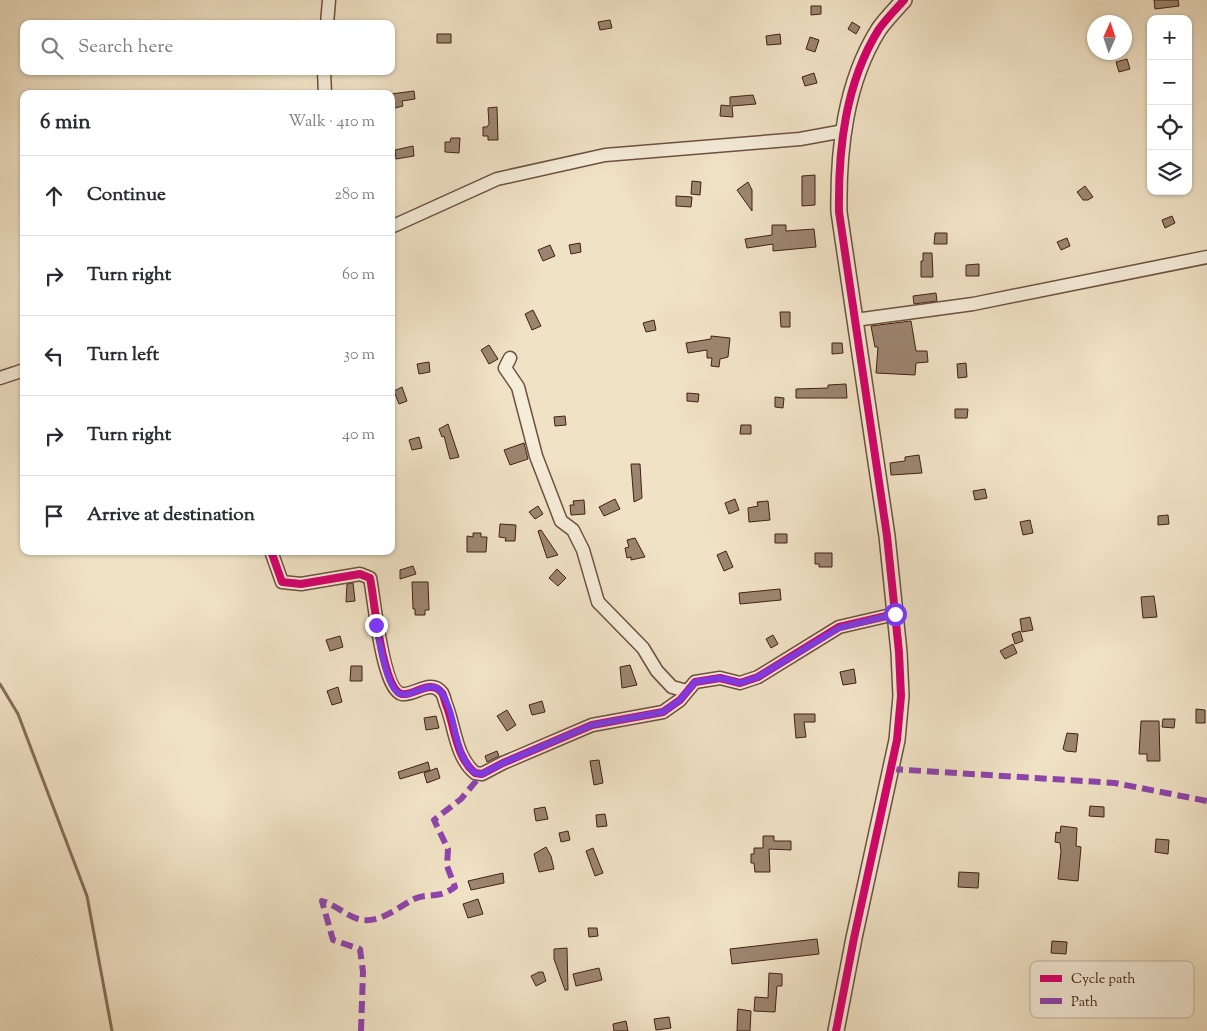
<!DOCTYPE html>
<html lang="en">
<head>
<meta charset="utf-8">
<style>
	body { margin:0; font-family:"Sorts Mill Goudy",serif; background:#f7f7f7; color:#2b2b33 }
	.controls { position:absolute; right:15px; top:15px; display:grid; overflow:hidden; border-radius:10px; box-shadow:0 1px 4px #0004 }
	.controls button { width:45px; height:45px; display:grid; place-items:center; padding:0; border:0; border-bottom:1px solid #e1e1e2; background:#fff; color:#2b2b33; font:25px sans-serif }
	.compass { position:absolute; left:1087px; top:15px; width:45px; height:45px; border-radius:50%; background:#fff; box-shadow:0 1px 4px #0004; rotate:3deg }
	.stop { position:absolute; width:15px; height:15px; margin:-11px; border:4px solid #7c3aed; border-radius:50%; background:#fff }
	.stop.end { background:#7c3aed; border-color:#fff; box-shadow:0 1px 5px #0008 }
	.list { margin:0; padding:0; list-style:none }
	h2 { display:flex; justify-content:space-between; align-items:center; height:65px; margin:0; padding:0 20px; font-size:21px }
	h2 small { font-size:16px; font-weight:400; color:#7c7c81 }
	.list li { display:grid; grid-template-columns:32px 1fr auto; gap:15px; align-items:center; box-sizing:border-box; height:80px; padding:0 20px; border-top:1px solid #e1e1e2 }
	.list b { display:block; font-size:19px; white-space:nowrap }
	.list em { font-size:16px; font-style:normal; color:#7c7c81 }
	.icon { flex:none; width:28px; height:28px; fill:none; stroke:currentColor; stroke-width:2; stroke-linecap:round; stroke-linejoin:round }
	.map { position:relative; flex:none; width:1207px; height:1031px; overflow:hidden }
	.search { position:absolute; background:#fff; box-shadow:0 1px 4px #0004; left:20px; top:20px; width:375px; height:55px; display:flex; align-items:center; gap:12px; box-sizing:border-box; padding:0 18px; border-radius:10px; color:#7c7c81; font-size:19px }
	.panel { position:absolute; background:#fff; box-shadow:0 1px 4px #0004; left:20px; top:90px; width:375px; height:465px; border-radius:10px }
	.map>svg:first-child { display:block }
</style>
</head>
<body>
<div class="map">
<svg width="1207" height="1031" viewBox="0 0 1207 1031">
	<rect width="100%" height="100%" fill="#f0e2c5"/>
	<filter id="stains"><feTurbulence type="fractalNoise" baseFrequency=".004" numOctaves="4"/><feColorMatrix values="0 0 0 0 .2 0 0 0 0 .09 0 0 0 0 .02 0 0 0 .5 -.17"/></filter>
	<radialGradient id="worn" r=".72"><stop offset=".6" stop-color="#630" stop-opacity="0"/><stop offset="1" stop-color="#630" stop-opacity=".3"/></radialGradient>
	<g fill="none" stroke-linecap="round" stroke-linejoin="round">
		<!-- stream -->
		<path stroke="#876d59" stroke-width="3" d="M0 684 18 714 87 896 112 1031"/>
	</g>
	<!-- building -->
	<path fill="#9c8570" stroke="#422013" d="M1154 0H1178L1179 6 1155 9Z
		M811 6H821V14L811 15Z
		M610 20 612 28 600 30 598 22Z
		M852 22 860 27 856 34 848 29Z
		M437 34H451V43H437Z
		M780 34 781 44 767 45 766 36Z
		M810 37 819 40 815 52 806 49Z
		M1127 59 1130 69 1119 72 1116 62Z
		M814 73 817 83 805 86 802 77Z
		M414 91 415 99 402 101 403 106 391 109V94Z
		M753 95 756 104 732 106 733 117 720 116 721 105 730 106V97Z
		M497 107 498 140H488V136H483V127H487L489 124 488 108Z
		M451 138H460L459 153 445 152V142H450Z
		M413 146 414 156 396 159 395 150Z
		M815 175V205L802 206V176Z
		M692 181 701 182 700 195 691 194Z
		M748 182 752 190V211L737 190Z
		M1085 186 1093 197 1088 200H1083L1077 192Z
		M676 196 692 197 691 207 676 206Z
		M1172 216 1175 223 1165 228 1162 220Z
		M772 225H786V231L814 229 816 247 773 251V244L747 248 745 239 772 235Z
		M935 233H947V244H934Z
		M1067 238 1070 246 1061 250 1057 242Z
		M580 243 581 252 571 254 569 245Z
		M550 245 555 256 543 261 538 250Z
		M923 253H932L933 277H921V261H923Z
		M979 264V276H966V265Z
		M936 293 937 301 914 304 913 296Z
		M533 310 541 326 532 330 525 314Z
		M780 312H790V327H781Z
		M654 320 656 330 646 332 643 323Z
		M911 321 916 351H927L928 362 916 363 915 375 876 373 878 347H875L871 326Z
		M711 336 730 338 728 357 720 359 719 367 711 366 712 358H707V350L688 353 686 343 711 339Z
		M832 343H842L843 353 832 354Z
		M489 345 498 359 489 364 481 350Z
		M429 362 430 372 419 374 417 364Z
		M966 363 967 377 958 378 957 364Z
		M846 384 847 398H796V389L828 388V385Z
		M402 387 407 401 399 404 394 391Z
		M687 393 699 394 698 402 687 401Z
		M775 397 784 398 783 408 775 407Z
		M955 409H968L967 418H955Z
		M565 416 566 425 555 426 554 417Z
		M448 424 459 457 450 459 444 436 442 437 439 429Z
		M741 425H751V434H740Z
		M419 437 422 448 412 450 409 440Z
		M524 443 528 459 510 465 504 450Z
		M919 455 922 473 891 475 890 463 905 461V457Z
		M631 464H640L642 498 634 502Z
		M985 489 987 498 975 500 973 491Z
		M615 499 620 509 604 516 599 507Z
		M735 499 739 510 729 514 725 503Z
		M584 500 585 514 571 515 570 505H574L573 501Z
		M768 501 770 520 749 522 748 508 758 506 757 502Z
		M538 506 543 514 535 519 529 512Z
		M1168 515 1169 524 1158 525V516Z
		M1030 520 1033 533 1023 535 1020 522Z
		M500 524 516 525 515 541H505L506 538 499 537Z
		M541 530 558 555 547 558 538 531Z
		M473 533H481V537H487L486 552H467V536L473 537Z
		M775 534H787V543H775Z
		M635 538 645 557 631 560V557L627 558 625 548 629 547 627 540Z
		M726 551 733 567 724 571 717 555Z
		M815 553H832V567H819V564H815Z
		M413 566 416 574 400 579V570Z
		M557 569 566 578 558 586 549 578Z
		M412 582H428L429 610H425V615H415V609H413Z
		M353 583 355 601 346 602 347 584Z
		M780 589 781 600 740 604 739 593Z
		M1154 596 1157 617 1143 618 1141 597Z
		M1030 617 1033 630 1022 632 1020 619Z
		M1020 631 1023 641 1015 644 1012 634Z
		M773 635 778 644 771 648 766 639Z
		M340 636 343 647 330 651 326 640Z
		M1013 644 1017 653 1005 659 1000 651Z
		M630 665 637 685 622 688 620 667Z
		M351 666H362V681H350Z
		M854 669 856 683 843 685 840 672Z
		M338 687 342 702 332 705 327 691Z
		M542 701 545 712 532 715 529 705Z
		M1196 709 1205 710V723H1196Z
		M507 710 516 725 507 731 497 716Z
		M794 714H815V722H804L806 737 796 738Z
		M436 716 439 728 426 730 424 718Z
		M1163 719H1175L1174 728 1162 727Z
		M1141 721H1159L1160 761H1147V754H1139Z
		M1067 733 1078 734 1076 752 1066 751 1063 749Z
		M497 751 499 756 487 762 485 756Z
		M599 760 603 783 594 785 590 761Z
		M428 762 430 770 400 779 398 772Z
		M437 768 440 778 427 783 424 773Z
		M1090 806 1104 807V817L1089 816Z
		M545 807 548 819 536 821 534 809Z
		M605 814 607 826 597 827 596 815Z
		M1061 826 1077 828 1076 846 1081 847 1078 881 1058 879 1061 851 1060 843 1055 842 1056 832 1060 833Z
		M568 831 570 840 561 842 559 833Z
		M763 836H774V841H791V850L769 849 770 872H755L754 863H751V854H754V848H763Z
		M1156 839 1169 840 1168 854 1155 852Z
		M546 847 551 856 554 869 539 872 534 854Z
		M593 848 603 873 595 876 586 851Z
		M959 872 979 873 978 888 958 887Z
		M503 873 504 883 471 890 468 881Z
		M478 899 483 914 468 918 463 904Z
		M588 928H597L598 936 589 937Z
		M817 939 819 954 732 964 730 949Z
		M1052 941 1067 942 1066 954 1051 953Z
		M567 948 568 990H565L554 959V949Z
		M599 968 602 980 576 986 573 974Z
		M539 972H543L546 981 536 986 531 976Z
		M769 973 782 974V986H777L775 1012 754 1011 755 997 768 998Z
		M738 1009 751 1011 750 1031H737Z
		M669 1017 671 1028 656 1030 654 1019Z
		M626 1021 628 1031H614L613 1024Z"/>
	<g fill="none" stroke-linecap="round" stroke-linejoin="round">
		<!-- minor casing -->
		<g stroke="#6e5040" stroke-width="15">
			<path id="minor" d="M327 24 329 0
				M324 71 325 94
				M391 227 497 179 605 155 800 139 844 131
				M855 320 973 304 1207 257
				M510 358 505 368 518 387 536 456 561 521 573 530 583 550 598 602 643 648 657 671 672 687 687 691
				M0 378 24 370
				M271 551 282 582 301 584 360 574 370 578C374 596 382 690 402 694 414 696 431 678 442 693 444 696 445 703 447 707 455 729 456 757 475 773L482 774 503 763 592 725 663 712 680 700 695 682 720 678 740 683 758 677 839 627 895 614"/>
		</g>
		<!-- tertiary casing -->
		<g stroke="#6e5040" stroke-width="18">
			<path id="tertiary" d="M836 1031 854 938 897 740 901 696 899 652 887 536 839 212C838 150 845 83 879 29 886 19 896 9 904 0"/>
		</g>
		<!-- minor -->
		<use href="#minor" stroke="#f5ecd9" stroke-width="12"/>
		<!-- tertiary -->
		<use href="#tertiary" stroke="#f5ecd9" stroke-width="15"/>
		<!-- quiet -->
		<path stroke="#8e44ad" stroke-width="6" stroke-dasharray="12 6" stroke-linecap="butt" d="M891 769 1115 783 1207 801
			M361 1031 363 972 360 949 333 940 322 901C335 905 342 912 353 917 376 928 396 908 414 899 429 892 437 900 455 887L447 866 448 849 434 820 461 799 482 774"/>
		<!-- cycleway casing -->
		<g stroke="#f5ecd9" stroke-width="11">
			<path id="cycleway" d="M271 551 282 582 301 584 360 574 370 578C374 596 382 690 402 694 414 696 431 678 442 693 444 696 445 703 447 707 455 729 456 757 475 773L482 774 503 763 592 725 663 712 680 700 695 682 720 678 740 683 758 677 839 627 895 614
				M836 1031 854 938 897 740 901 696 899 652 887 536 839 212C838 150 845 83 879 29 886 19 896 9 904 0"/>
		</g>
		<!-- cycleway -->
		<use href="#cycleway" stroke="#d6006c" stroke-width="8"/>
	</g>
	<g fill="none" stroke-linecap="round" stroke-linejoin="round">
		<!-- route -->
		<path stroke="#7c3aed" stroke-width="6" d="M376 625C380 642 385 679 396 691 408 704 430 675 442 693 458 718 452 753 475 773L482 774 503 763 592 725 663 712 680 700 695 682 720 678 740 683 758 677 839 628 895 614"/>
	</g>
	<!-- legend -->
	<rect x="1030" y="961" width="164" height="57" rx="8" fill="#f5ecd9" stroke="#bfaf9e" stroke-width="1"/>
	<rect x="1040" y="975" width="22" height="7" fill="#d6006c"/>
	<rect x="1040" y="998" width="22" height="6" fill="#8e44ad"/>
	<g font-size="14" fill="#422013">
		<text x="1071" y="983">Cycle path</text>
		<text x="1071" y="1006">Path</text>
	</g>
	<rect width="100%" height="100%" filter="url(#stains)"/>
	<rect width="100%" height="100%" fill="url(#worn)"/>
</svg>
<div class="controls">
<button>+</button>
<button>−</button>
<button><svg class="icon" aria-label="locate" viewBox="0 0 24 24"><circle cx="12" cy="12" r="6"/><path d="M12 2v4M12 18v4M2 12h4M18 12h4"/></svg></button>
<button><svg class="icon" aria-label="layers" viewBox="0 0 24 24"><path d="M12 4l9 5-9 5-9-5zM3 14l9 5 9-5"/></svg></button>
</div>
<svg class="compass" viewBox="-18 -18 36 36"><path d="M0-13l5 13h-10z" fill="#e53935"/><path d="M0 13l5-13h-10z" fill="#7c7c81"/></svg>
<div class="stop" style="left:895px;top:614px"></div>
<div class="stop end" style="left:376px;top:625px"></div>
<div class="search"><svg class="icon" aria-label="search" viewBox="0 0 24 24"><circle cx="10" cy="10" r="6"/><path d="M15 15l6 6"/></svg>Search here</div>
<section class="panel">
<h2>6 min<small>Walk · 410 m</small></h2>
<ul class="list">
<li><svg class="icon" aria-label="ahead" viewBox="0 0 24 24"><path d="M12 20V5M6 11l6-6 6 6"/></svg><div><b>Continue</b></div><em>280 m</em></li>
<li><svg class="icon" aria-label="right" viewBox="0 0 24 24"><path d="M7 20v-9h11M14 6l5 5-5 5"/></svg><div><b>Turn right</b></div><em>60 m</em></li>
<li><svg class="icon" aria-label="left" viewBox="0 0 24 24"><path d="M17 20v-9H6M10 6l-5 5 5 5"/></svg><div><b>Turn left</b></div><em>30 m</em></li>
<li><svg class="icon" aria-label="right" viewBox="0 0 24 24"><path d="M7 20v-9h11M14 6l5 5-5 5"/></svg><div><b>Turn right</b></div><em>40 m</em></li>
<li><svg class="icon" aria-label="arrive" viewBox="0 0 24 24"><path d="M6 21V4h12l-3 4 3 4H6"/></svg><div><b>Arrive at destination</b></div></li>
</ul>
</section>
</div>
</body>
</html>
